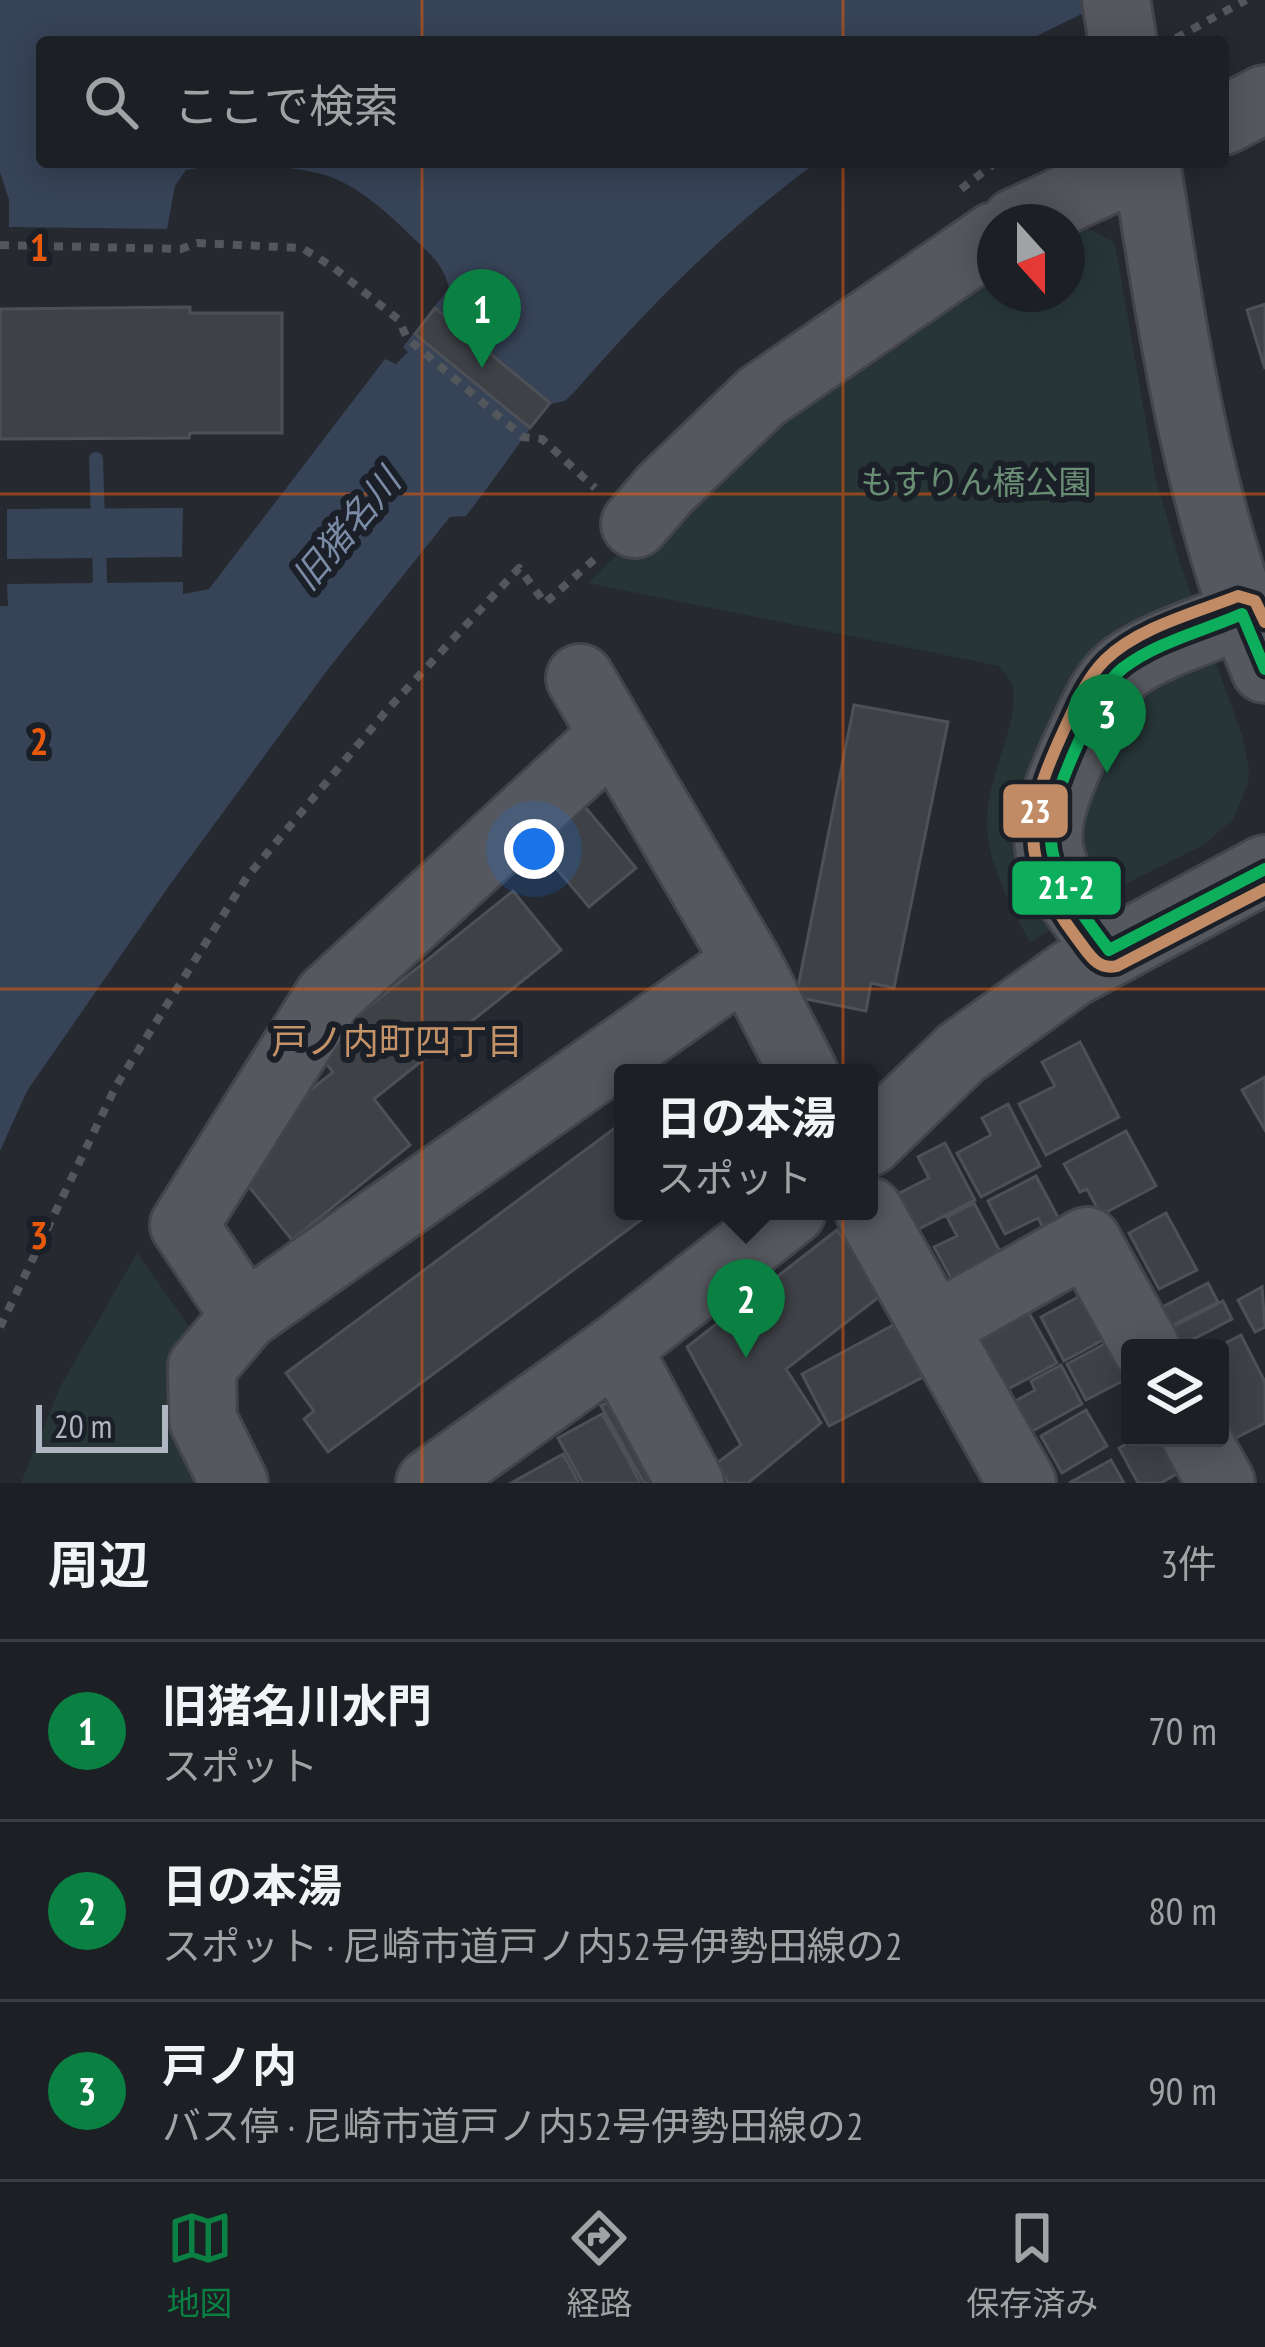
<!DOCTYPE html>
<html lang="ja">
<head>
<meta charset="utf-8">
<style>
	body { margin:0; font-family:"PT Sans Narrow","Noto Sans JP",sans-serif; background:#25272b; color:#f1f3f6 }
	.controls { position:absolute; right:36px; bottom:36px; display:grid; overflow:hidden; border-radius:12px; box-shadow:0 6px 30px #0003 }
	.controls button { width:108px; height:108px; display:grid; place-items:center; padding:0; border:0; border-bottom:3px solid #3a3d41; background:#1c1f23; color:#f1f3f6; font:60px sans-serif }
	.compass { position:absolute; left:977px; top:204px; width:108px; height:108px; border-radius:50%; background:#1c1f23; box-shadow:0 6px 30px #0003; rotate:159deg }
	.scale { position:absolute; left:36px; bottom:30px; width:132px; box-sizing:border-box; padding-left:12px; border:6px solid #afb5c1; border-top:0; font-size:33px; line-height:42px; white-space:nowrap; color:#afb5c1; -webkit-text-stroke:9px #1a1f28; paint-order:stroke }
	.you { position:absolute; left:534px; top:849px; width:42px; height:42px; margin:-30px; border:9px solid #fff; border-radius:50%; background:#1a73e8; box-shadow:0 0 0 18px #1a73e833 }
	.badge { display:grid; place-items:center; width:78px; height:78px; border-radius:50%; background:#0b8043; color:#fff; font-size:39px; font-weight:700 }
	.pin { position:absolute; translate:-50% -99px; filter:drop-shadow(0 3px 6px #0008) }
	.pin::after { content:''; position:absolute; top:63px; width:42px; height:36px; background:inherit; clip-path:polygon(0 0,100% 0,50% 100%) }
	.popup { position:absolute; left:614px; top:1064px; width:264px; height:156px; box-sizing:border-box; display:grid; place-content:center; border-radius:12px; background:#1c1f23; filter:drop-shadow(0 3px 9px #0005); font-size:39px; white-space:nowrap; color:#a0a2a6 }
	.popup b { font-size:45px; color:#f1f3f6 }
	.popup::after { content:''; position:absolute; left:50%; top:100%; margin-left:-24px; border:24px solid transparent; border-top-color:#1c1f23 }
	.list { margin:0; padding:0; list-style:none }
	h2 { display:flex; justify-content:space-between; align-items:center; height:156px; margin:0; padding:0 48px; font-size:51px }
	h2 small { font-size:39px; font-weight:400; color:#a0a2a6 }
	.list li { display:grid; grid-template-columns:78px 1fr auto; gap:36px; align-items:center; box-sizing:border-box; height:180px; padding:0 48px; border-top:3px solid #3a3d41 }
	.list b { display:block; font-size:45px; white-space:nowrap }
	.list p { margin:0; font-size:39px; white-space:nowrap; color:#a0a2a6 }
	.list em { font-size:39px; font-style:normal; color:#a0a2a6 }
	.icon { flex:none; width:66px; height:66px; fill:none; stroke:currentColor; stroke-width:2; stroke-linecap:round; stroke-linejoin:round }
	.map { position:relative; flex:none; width:1265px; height:1483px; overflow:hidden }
	.search { position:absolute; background:#1c1f23; box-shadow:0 6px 30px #0003; left:36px; right:36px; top:36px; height:132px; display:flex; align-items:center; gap:30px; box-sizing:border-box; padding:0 42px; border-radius:12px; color:#a0a2a6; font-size:45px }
	.sheet { height:696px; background:#1c1f23 }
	nav { display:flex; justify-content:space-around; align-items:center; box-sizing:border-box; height:168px; border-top:3px solid #3a3d41; background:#1c1f23; font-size:33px; color:#a0a2a6 }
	nav a { display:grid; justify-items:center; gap:6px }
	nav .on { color:#0b8043 }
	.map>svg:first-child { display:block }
</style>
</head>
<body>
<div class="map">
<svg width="1265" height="1483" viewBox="0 0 1265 1483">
	<rect width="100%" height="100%" fill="#26292f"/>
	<!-- green -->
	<path fill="#273537" d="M1075 221 1113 242 1116 249 1155 475 1181 566 1242 735 1249 768 1248 784 1233 819 1205 844 1117 888 1030 943C1011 905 986 862 987 819 987 779 1018 725 1013 689 1012 681 1005 673 999 666L588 583C706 463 860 362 995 260V294H1067V224Z
		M137 1253 197 1337 215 1483H21L60 1387Z"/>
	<!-- water -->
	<path fill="#374357" d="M0 0H1111L1024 42H42V162H817C727 228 651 304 578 388L565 401 549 404C520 441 495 479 466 516L450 517 329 668 169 886 27 1091 0 1151V606H8L7 584 183 582V594L209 589 385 359 396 364 408 352 403 347 449 288C443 263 429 253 411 236 389 214 365 192 336 179 300 163 223 163 186 170L175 186 167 229 9 227V200L0 172Z
		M183 508 182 557 7 559V509Z"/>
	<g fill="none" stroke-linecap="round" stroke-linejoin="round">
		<!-- stream -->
		<path stroke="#374357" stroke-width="14" d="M96 459 98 521
			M92 597 100 582 99 543"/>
	</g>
	<!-- building -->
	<path fill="#3e4146" stroke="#4d5057" stroke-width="3" d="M1265 304V369L1247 310Z
		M190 307V313H282V433H190L189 438 0 439V309Z
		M435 308 550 403 530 428 415 334Z
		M854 705 948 722 894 988 871 983 866 1011 796 997Z
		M576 796 636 868 589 907 528 835Z
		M513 891 561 950 374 1099 410 1145 292 1240 226 1158 333 1072 315 1050Z
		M1080 1042 1119 1117 1046 1155 1019 1104 1055 1086 1042 1062Z
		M1265 1077V1130L1242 1090Z
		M1008 1104 1040 1166 981 1197 957 1153 991 1135 982 1118Z
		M623 1122V1211H653L328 1452 304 1419 314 1411 286 1373Z
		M1126 1131 1156 1186 1101 1215 1087 1189 1080 1192 1064 1164Z
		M945 1143 975 1200 913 1232 894 1196 929 1178 918 1157Z
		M1036 1176 1060 1221 1044 1230 1038 1218 1005 1234 988 1201Z
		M974 1203 1004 1259 955 1285 934 1247 957 1236 947 1217Z
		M1166 1213 1197 1270 1159 1289 1129 1233Z
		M837 1230 884 1293 786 1369 821 1423 748 1483H728L717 1463 741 1445 687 1347Z
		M1208 1283 1218 1302 1161 1331 1151 1313Z
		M1262 1287 1265 1327 1255 1332 1238 1300Z
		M1095 1288 1118 1332 1064 1361 1041 1317Z
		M1223 1301 1232 1319 1176 1348 1163 1332Z
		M1029 1313 1057 1363 1008 1389 980 1340Z
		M897 1323 925 1376 829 1426 802 1374Z
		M1241 1335 1265 1382V1423L1228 1442 1220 1426V1348H1216Z
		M1112 1340 1130 1377 1086 1400 1067 1364Z
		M1061 1365 1082 1404 1027 1434 1010 1404 1035 1390 1031 1381Z
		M623 1395 672 1483H644L601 1406Z
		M1086 1410 1107 1446 1062 1473 1041 1436Z
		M602 1414 627 1458 640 1483H583L558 1438Z
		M1138 1438H1168L1185 1469 1161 1483H1138L1119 1448Z
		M563 1454 579 1483H511Z
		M1111 1460 1124 1483H1069Z"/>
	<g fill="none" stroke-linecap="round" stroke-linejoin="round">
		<!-- minor casing -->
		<g stroke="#43454a" stroke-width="72">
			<path id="minor" d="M1116 0 1123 42
				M1223 121 1265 99
				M1146 162C1173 335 1198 506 1265 669
				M1016 222 1147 162
				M635 524 665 489 761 397 995 236
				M1109 950C1038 857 1030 845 1081 736 1093 712 1102 684 1125 667 1152 646 1209 629 1242 614
				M747 962 804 1073
				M869 1142 961 1053 1072 973 1265 869
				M869 1211 1022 1483
				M245 1316 184 1225 328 997 613 735
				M934 1327 1087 1241 1146 1348
				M617 1348 690 1483
				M1196 1438 1221 1483
				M234 1483 203 1420 202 1367 245 1316 747 962 580 678
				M430 1483 617 1348 792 1211"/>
		</g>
		<!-- path -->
		<path stroke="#53575c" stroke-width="8" stroke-dasharray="9 9" stroke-linecap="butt" d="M1176 38 1246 0
			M961 189 996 162
			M0 245 181 249 197 243 302 248 333 267 399 320 407 338 523 437 542 439 595 488
			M0 1327 116 1086 247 877 388 709 519 568 545 603 597 557"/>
		<!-- minor -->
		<use href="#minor" stroke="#55585e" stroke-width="66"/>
		<!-- bus-1 casing -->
		<g stroke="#1a1f28" stroke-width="21">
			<path id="bus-1" d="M1265 669 1242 614C1203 631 1157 642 1123 668 1101 686 1091 714 1080 739 1033 842 1043 863 1109 950L1265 869"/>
		</g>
		<!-- bus-2 casing -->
		<g stroke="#1a1f28" stroke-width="21">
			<path id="bus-2" d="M1265 622 1255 601 1238 596C1195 613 1139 627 1105 660 1085 680 1075 707 1063 732 1024 817 1018 859 1076 937 1088 952 1096 971 1117 966L1265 889"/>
		</g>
		<!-- bus-1 -->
		<use href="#bus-1" stroke="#0daf5c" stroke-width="12"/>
		<!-- bus-2 -->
		<use href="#bus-2" stroke="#c18c65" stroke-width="12"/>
	</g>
	<!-- grid -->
	<path fill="none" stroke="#e8590c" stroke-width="3" stroke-opacity="0.55" d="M422 0V42M843 0V42M422 162V1483M843 162V1483M0 494H1265M0 989H1265"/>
	<g text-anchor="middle" stroke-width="12" stroke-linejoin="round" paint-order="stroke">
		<!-- park labels -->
		<g font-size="33" fill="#6a8e74" stroke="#1a1f28">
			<text x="976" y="494">もすりん橋公園</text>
		</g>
		<!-- water labels -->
		<g font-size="36" font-style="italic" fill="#7b8ba6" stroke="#1a1f28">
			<text transform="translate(346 529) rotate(-50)" y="13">旧猪名川</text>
		</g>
		<!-- neighbourhood labels -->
		<g font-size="36" fill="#c49367" stroke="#1a1f28">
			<text x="397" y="1054">戸ノ内町四丁目</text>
		</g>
	</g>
	<g font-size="39" text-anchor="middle" font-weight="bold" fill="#e8590c" stroke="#1a1f28" stroke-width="12" stroke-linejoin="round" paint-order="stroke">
		<text x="39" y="261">1</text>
		<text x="39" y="755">2</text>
		<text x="39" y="1249">3</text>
	</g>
	<g stroke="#1a1f28" stroke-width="4.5">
		<rect x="1001" y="782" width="69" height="58" rx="12" fill="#c18c65"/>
		<rect x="1010" y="859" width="113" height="58" rx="12" fill="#0daf5c"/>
	</g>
	<g font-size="33" text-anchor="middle" font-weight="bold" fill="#fff">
		<text x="1035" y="823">23</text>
		<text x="1066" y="899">21-2</text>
	</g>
</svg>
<div class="controls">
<button><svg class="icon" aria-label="layers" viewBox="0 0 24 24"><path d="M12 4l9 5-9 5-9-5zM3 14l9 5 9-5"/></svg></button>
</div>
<svg class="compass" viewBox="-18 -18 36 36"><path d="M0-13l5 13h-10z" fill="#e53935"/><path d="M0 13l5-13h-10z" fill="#a0a2a6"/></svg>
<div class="scale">20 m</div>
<div class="you"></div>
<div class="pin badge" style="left:482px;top:368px">1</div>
<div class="pin badge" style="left:746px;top:1358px">2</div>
<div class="popup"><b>日の本湯</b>スポット</div>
<div class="pin badge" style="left:1107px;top:773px">3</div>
<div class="search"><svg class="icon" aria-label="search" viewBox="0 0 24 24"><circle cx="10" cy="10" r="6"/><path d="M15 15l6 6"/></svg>ここで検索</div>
</div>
<section class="sheet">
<h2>周辺<small>3件</small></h2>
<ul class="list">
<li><span class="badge">1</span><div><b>旧猪名川水門</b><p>スポット</p></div><em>70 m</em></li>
<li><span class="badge">2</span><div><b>日の本湯</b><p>スポット · 尼崎市道戸ノ内52号伊勢田線の2</p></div><em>80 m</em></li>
<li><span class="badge">3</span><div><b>戸ノ内</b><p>バス停 · 尼崎市道戸ノ内52号伊勢田線の2</p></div><em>90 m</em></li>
</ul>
</section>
<nav>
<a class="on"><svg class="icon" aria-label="map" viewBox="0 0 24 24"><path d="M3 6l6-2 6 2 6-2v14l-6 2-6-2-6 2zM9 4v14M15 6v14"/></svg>地図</a>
<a><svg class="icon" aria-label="directions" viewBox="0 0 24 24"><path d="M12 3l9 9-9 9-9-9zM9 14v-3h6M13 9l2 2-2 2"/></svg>経路</a>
<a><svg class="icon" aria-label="saved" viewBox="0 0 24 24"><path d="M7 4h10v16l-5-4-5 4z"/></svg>保存済み</a>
</nav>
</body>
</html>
